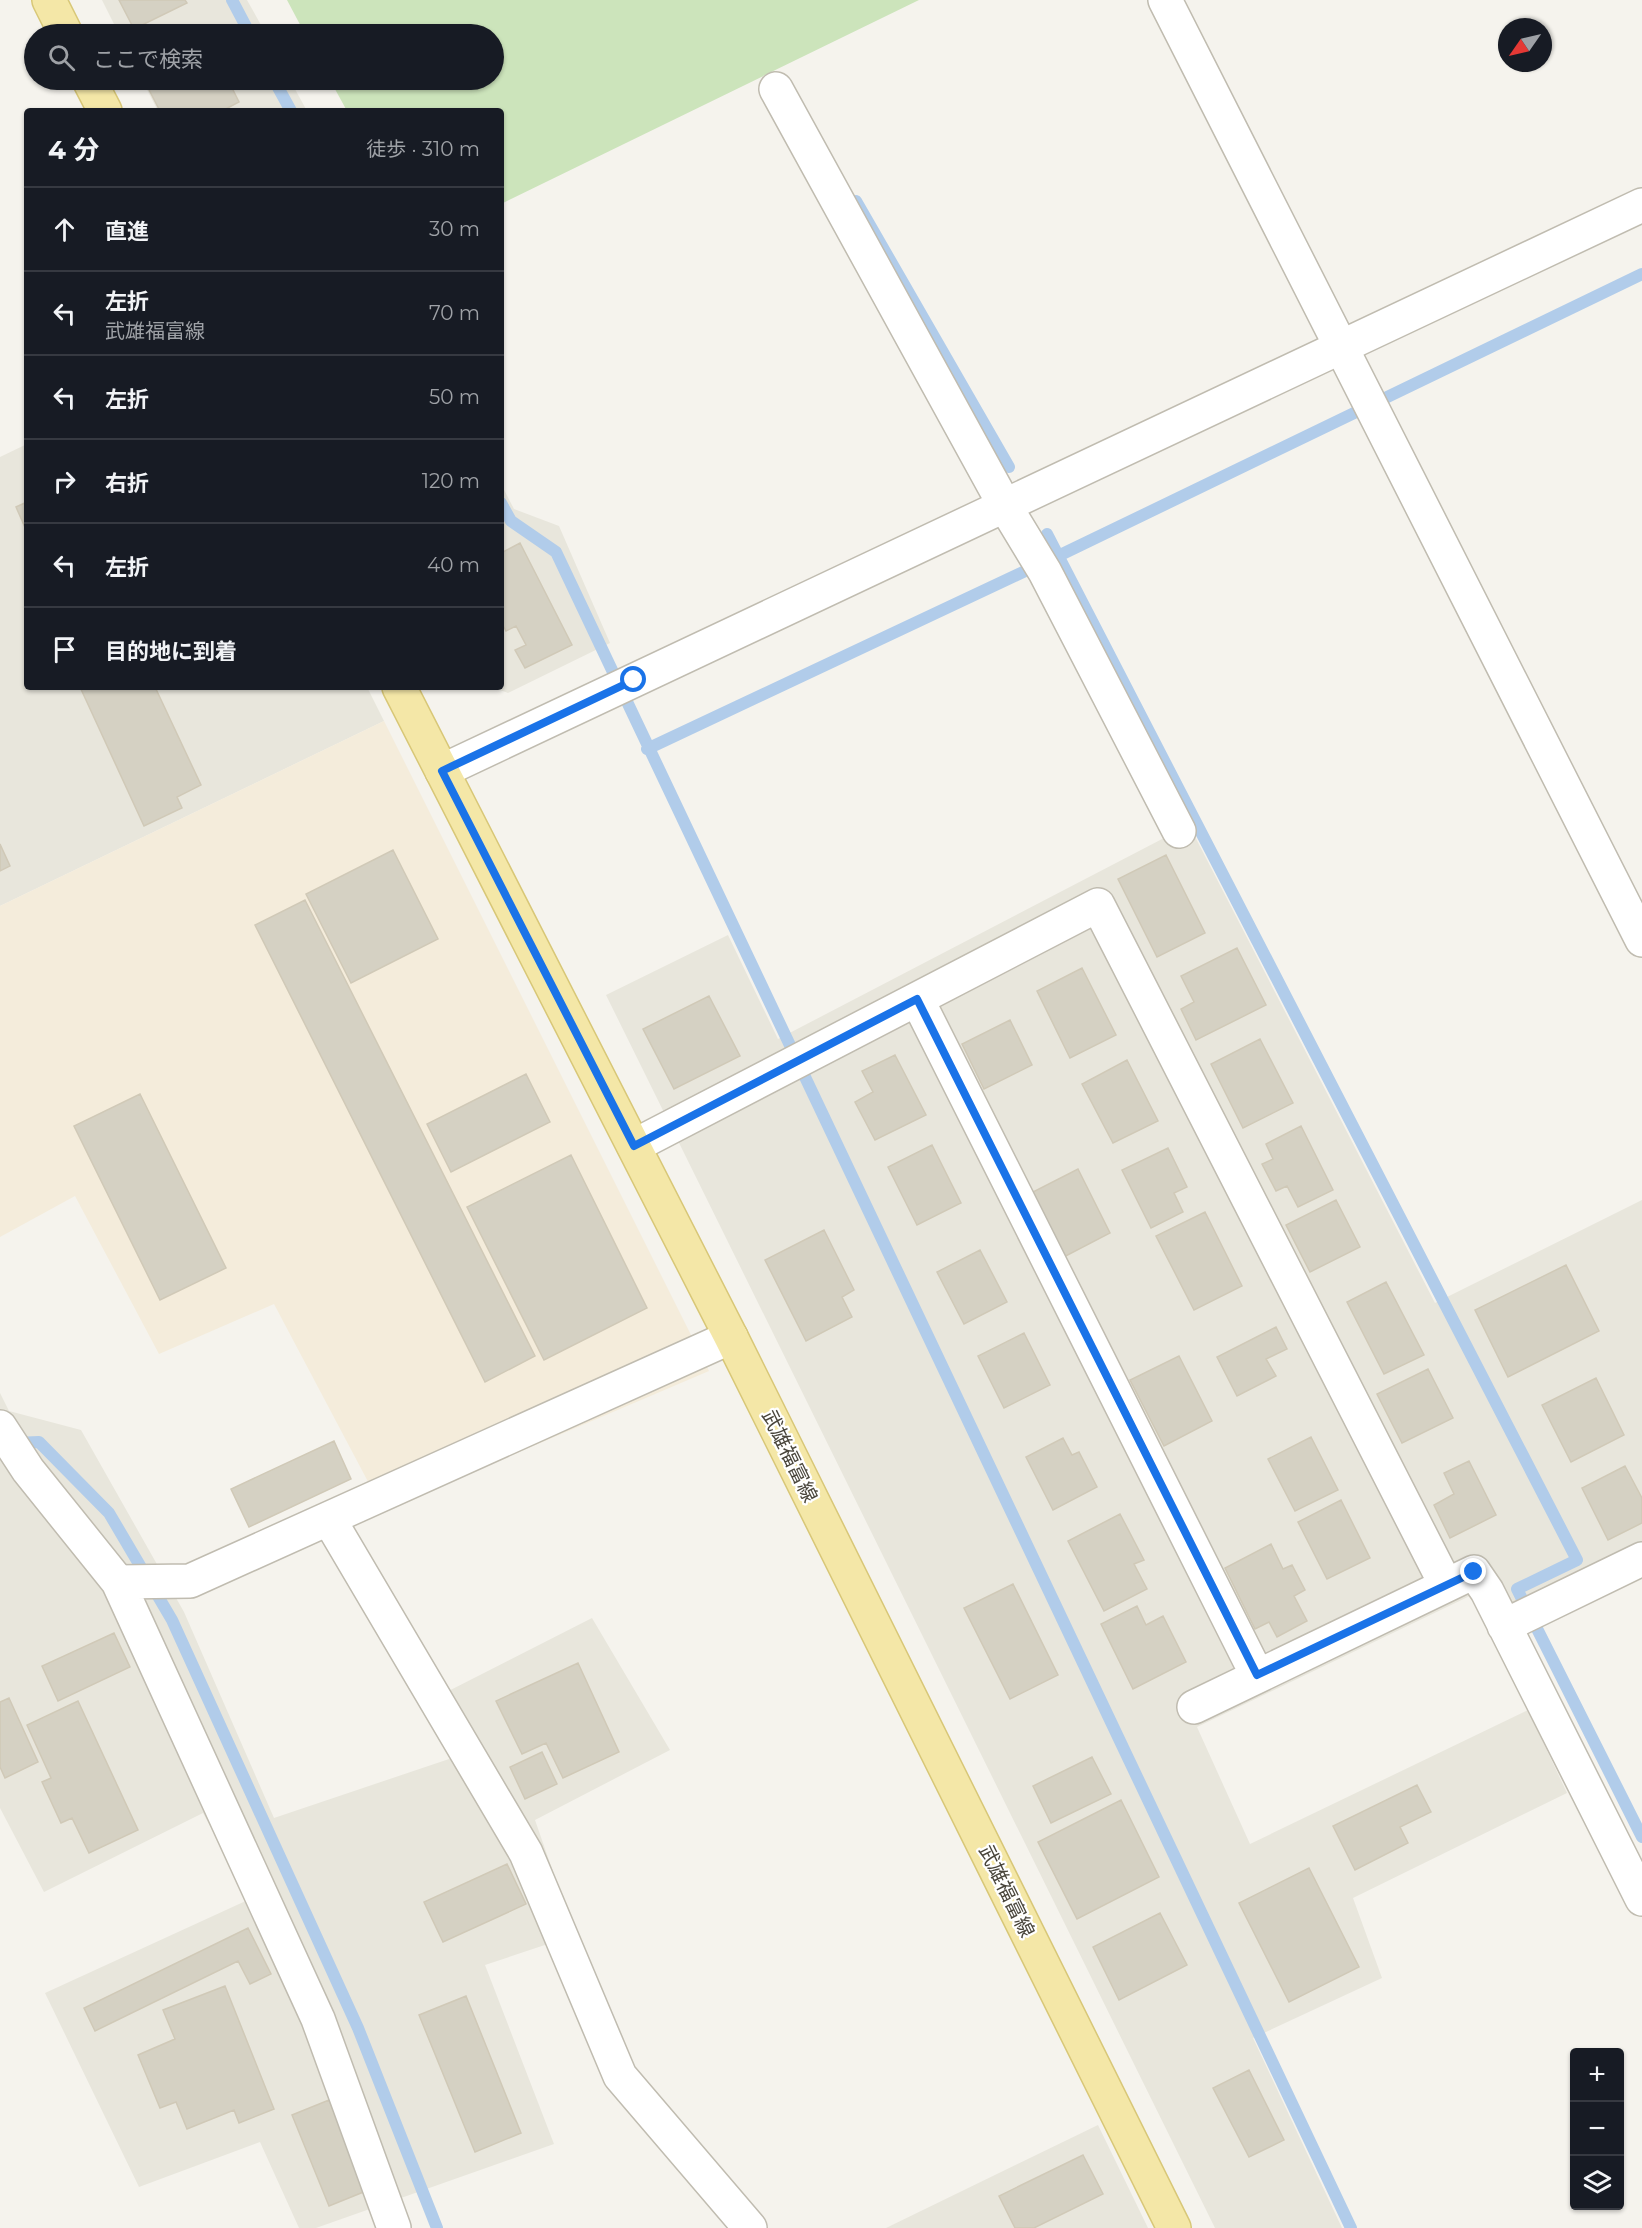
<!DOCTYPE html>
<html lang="ja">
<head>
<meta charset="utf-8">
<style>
	body { margin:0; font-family:Montserrat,"Noto Sans JP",sans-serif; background:#20242c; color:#f1f3f6 }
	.controls { position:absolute; right:18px; bottom:18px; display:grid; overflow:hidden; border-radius:6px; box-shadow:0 2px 4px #0004 }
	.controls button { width:54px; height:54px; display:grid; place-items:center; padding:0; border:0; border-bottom:2px solid #363941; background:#171b24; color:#f1f3f6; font:30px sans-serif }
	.compass { position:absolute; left:1498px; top:18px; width:54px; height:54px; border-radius:50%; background:#171b24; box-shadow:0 2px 4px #0004; rotate:236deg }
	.stop { position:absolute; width:18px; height:18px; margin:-14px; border:4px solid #1a73e8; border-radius:50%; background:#fff }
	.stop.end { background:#1a73e8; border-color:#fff; box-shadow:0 2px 6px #0008 }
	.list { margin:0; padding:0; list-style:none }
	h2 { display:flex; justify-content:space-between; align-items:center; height:78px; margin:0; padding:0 24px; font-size:26px }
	h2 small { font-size:20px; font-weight:400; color:#9ea1a6 }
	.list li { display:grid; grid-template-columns:39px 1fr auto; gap:18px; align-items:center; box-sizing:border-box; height:84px; padding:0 24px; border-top:2px solid #363941 }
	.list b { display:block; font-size:22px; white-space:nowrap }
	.list p { margin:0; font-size:20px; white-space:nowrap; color:#9ea1a6 }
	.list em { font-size:20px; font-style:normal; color:#9ea1a6 }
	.icon { flex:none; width:33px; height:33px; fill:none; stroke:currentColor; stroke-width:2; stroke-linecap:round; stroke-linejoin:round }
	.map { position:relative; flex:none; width:1642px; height:2228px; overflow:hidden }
	.search { position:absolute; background:#171b24; box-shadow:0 2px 4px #0004; left:24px; top:24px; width:480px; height:66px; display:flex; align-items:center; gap:15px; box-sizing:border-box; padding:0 21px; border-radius:33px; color:#9ea1a6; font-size:22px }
	.panel { position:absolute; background:#171b24; box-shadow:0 2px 4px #0004; left:24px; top:108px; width:480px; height:582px; border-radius:6px }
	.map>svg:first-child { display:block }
</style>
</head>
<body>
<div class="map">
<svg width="1642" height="2228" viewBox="0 0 1642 2228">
	<rect width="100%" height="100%" fill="#f5f3ed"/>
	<!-- residential -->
	<path fill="#e8e6dc" d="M102 0H247L266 34H119Z
		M142 80H290L307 111H158Z
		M27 444V687H367L384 721 0 906V457Z
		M501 484 514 509 559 526 610 643 508 693 492 687H501Z
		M1189 825 1435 1303 1642 1200V1545L1514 1609 1474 1594 1197 1727 1250 1844 1528 1710 1567 1793 1353 1898 1382 1978 1253 2038 1342 2228H1215L606 995 728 935 778 1039Z
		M0 1393 9 1411 81 1430 184 1612 274 1818 455 1757 421 1705 592 1618 670 1750 535 1820 575 1935 485 1965 554 2144 316 2228H299L260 2142 139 2187 45 1993 250 1899 203 1813 44 1892 0 1808Z
		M1098 2125 1148 2228H886Z"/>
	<!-- commercial -->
	<path fill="#f4ecdb" d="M384 721 709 1371 383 1510 274 1304 159 1354 75 1196 0 1237V906Z"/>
	<!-- green -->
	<path fill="#cce4bb" d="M287 0H919L501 204V111H347L330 80H494V34H305Z"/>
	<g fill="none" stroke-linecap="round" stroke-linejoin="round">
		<!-- stream -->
		<path stroke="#b1ccea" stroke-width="12" d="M232 0 250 34
			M274 80 291 111
			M856 201 1009 467
			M501 503 511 521 556 552 1351 2228
			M1047 534 1577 1560 1517 1589 1642 1837
			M1054 558 1642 274
			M647 749 1038 565
			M16 1443 39 1442 109 1513 172 1620 358 2028 437 2228"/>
	</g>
	<!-- building -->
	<path fill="#d5d1c3" stroke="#d0c9b7" stroke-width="1.5" d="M119 0H185L187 3 134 29Z
		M150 80H228L239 102 222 111H160L145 82Z
		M27 502V532L16 507Z
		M520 543 572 645 525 668 515 650 526 645 516 626 506 631 501 622V553Z
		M80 687H155L201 785 177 797 182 808 144 826Z
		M0 844 10 866 0 871Z
		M393 850 438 939 351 983 306 894Z
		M1166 855 1205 933 1157 957 1118 879Z
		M305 900 535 1356 485 1382 255 925Z
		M1237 948 1266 1005 1196 1040 1181 1009 1194 1002 1181 976Z
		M1082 968 1116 1035 1070 1058 1037 991Z
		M709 996 740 1056 674 1089 643 1029Z
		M1010 1020 1032 1065 984 1089 962 1044Z
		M1260 1039 1293 1103 1243 1128 1211 1064Z
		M895 1055 926 1115 875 1140 855 1102 873 1092 862 1071Z
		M1127 1060 1158 1121 1113 1143 1082 1084Z
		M526 1074 550 1122 451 1172 427 1124Z
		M140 1094 226 1268 160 1300 74 1126Z
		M1301 1126 1333 1190 1298 1207 1287 1186 1276 1191 1262 1164 1273 1159 1266 1144Z
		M932 1145 961 1203 917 1225 888 1167Z
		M1168 1148 1187 1187 1174 1193 1183 1212 1151 1228 1122 1170Z
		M571 1155 647 1308 544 1360 467 1207Z
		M1078 1169 1110 1233 1060 1259 1027 1195Z
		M1336 1200 1360 1247 1310 1272 1286 1225Z
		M1205 1212 1242 1286 1194 1310 1156 1236Z
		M824 1230 854 1290 842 1297 852 1317 806 1341 765 1260Z
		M980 1250 1007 1302 964 1324 937 1272Z
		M1566 1265 1599 1331 1508 1377 1475 1310Z
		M1386 1282 1424 1355 1384 1374 1347 1302Z
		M1276 1327 1287 1349 1266 1359 1276 1376 1237 1396 1217 1357Z
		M1024 1333 1050 1385 1004 1408 978 1356Z
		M1179 1356 1212 1421 1164 1446 1130 1380Z
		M1428 1369 1453 1418 1402 1443 1377 1394Z
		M1596 1378 1624 1435 1571 1462 1542 1405Z
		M1311 1437 1338 1490 1295 1511 1268 1459Z
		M1063 1438 1072 1455 1079 1452 1097 1487 1053 1510 1026 1457Z
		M334 1441 351 1479 249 1527 231 1489Z
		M1469 1461 1496 1515 1450 1538 1434 1505 1454 1494 1444 1473Z
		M1625 1466 1642 1498V1523L1608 1540 1582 1488Z
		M1341 1500 1370 1558 1327 1579 1298 1522Z
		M1120 1514 1144 1560 1134 1564 1147 1589 1104 1611 1068 1541Z
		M1271 1544 1283 1569 1292 1565 1305 1590 1294 1596 1307 1621 1277 1637 1269 1622 1255 1629 1225 1568Z
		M1013 1584 1058 1675 1010 1699 964 1608Z
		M1137 1606 1146 1625 1163 1616 1186 1662 1133 1689 1101 1624Z
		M114 1633 130 1667 58 1701 42 1666Z
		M578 1663 619 1752 563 1778 546 1743 522 1754 496 1701Z
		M9 1698 38 1762 5 1778 0 1767V1702Z
		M78 1701 138 1830 89 1853 72 1818 61 1823 42 1782 51 1778 27 1725Z
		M542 1752 557 1784 525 1799 510 1767Z
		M1092 1757 1111 1794 1051 1823 1033 1786Z
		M1417 1785 1431 1812 1400 1827 1408 1843 1355 1870 1333 1826Z
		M1121 1800 1159 1877 1077 1919 1038 1842Z
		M507 1864 526 1904 443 1942 424 1902Z
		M1309 1868 1359 1967 1289 2002 1239 1903Z
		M1160 1913 1187 1965 1119 2000 1093 1947Z
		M248 1928 271 1974 250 1984 238 1961 95 2031 84 2008Z
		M225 1986 274 2109 239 2123 234 2110 187 2129 176 2102 160 2108 138 2055 175 2039 163 2010Z
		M466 1996 521 2133 475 2152 419 2015Z
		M1249 2070 1284 2140 1249 2157 1213 2088Z
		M329 2100 366 2191 329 2206 292 2115Z
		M1083 2155 1103 2194 1034 2228H1015L999 2196Z"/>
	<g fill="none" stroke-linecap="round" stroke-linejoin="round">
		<!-- minor casing -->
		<g stroke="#c0bcb0" stroke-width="36">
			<path id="minor" d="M1165 0 1642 940
				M776 89 1005 506 1045 572 1179 831
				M917 999 1257 1675
				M634 1146 1098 905 1446 1585
				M0 1427 28 1470 118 1582 318 2019 394 2228
				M329 1519 526 1853 620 2076 750 2228
				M118 1582 190 1581 731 1337
				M1504 1626 1642 1559
				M1194 1707 1474 1572 1487 1591 1642 1899"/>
		</g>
		<!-- tertiary casing -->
		<g stroke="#c0bcb0" stroke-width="36">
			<path id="tertiary" d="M442 771 1642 205"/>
		</g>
		<!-- primary casing -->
		<g stroke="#d8c777" stroke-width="36">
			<path id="primary" d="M49 0 66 34
				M89 80 105 111
				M399 687 731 1337 1174 2228"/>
		</g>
		<!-- minor -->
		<use href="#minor" stroke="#fff" stroke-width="33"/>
		<!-- tertiary -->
		<use href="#tertiary" stroke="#fff" stroke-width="33"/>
		<!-- primary -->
		<use href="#primary" stroke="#f4e7a7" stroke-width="33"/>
	</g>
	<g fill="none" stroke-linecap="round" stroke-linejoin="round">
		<!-- route -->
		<path stroke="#1a73e8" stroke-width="8" d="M634 680 442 771 634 1146 917 999 1257 1675 1474 1572"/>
	</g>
	<g text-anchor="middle" stroke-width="4.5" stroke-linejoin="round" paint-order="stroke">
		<!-- street labels -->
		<g font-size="20" fill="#49453b" stroke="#fff">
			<text transform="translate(790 1456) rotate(64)" y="7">武雄福富線</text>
			<text transform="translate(1007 1891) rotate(64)" y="7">武雄福富線</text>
		</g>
	</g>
</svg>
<div class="controls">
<button>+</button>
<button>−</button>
<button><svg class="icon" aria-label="layers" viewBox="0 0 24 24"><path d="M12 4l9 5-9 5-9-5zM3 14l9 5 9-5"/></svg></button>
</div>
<svg class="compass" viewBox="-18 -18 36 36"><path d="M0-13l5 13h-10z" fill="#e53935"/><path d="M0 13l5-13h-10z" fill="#9ea1a6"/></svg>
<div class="stop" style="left:634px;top:680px"></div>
<div class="stop end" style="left:1474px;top:1572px"></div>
<div class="search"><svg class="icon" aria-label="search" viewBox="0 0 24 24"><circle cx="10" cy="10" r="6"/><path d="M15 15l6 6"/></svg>ここで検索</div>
<section class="panel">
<h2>4 分<small>徒歩 · 310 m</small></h2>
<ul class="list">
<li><svg class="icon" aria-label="ahead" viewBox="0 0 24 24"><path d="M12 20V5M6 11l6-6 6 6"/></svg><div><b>直進</b></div><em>30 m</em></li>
<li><svg class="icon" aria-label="left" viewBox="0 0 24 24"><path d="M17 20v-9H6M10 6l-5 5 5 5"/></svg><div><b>左折</b><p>武雄福富線</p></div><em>70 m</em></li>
<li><svg class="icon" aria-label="left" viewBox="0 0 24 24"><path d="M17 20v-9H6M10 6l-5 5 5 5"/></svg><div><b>左折</b></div><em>50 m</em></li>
<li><svg class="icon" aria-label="right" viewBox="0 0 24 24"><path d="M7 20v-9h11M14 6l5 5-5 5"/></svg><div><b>右折</b></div><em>120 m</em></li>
<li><svg class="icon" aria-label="left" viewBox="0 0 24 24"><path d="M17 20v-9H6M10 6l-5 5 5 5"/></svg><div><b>左折</b></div><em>40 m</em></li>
<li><svg class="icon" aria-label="arrive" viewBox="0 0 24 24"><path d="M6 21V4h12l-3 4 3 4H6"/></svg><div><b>目的地に到着</b></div></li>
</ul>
</section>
</div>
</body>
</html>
